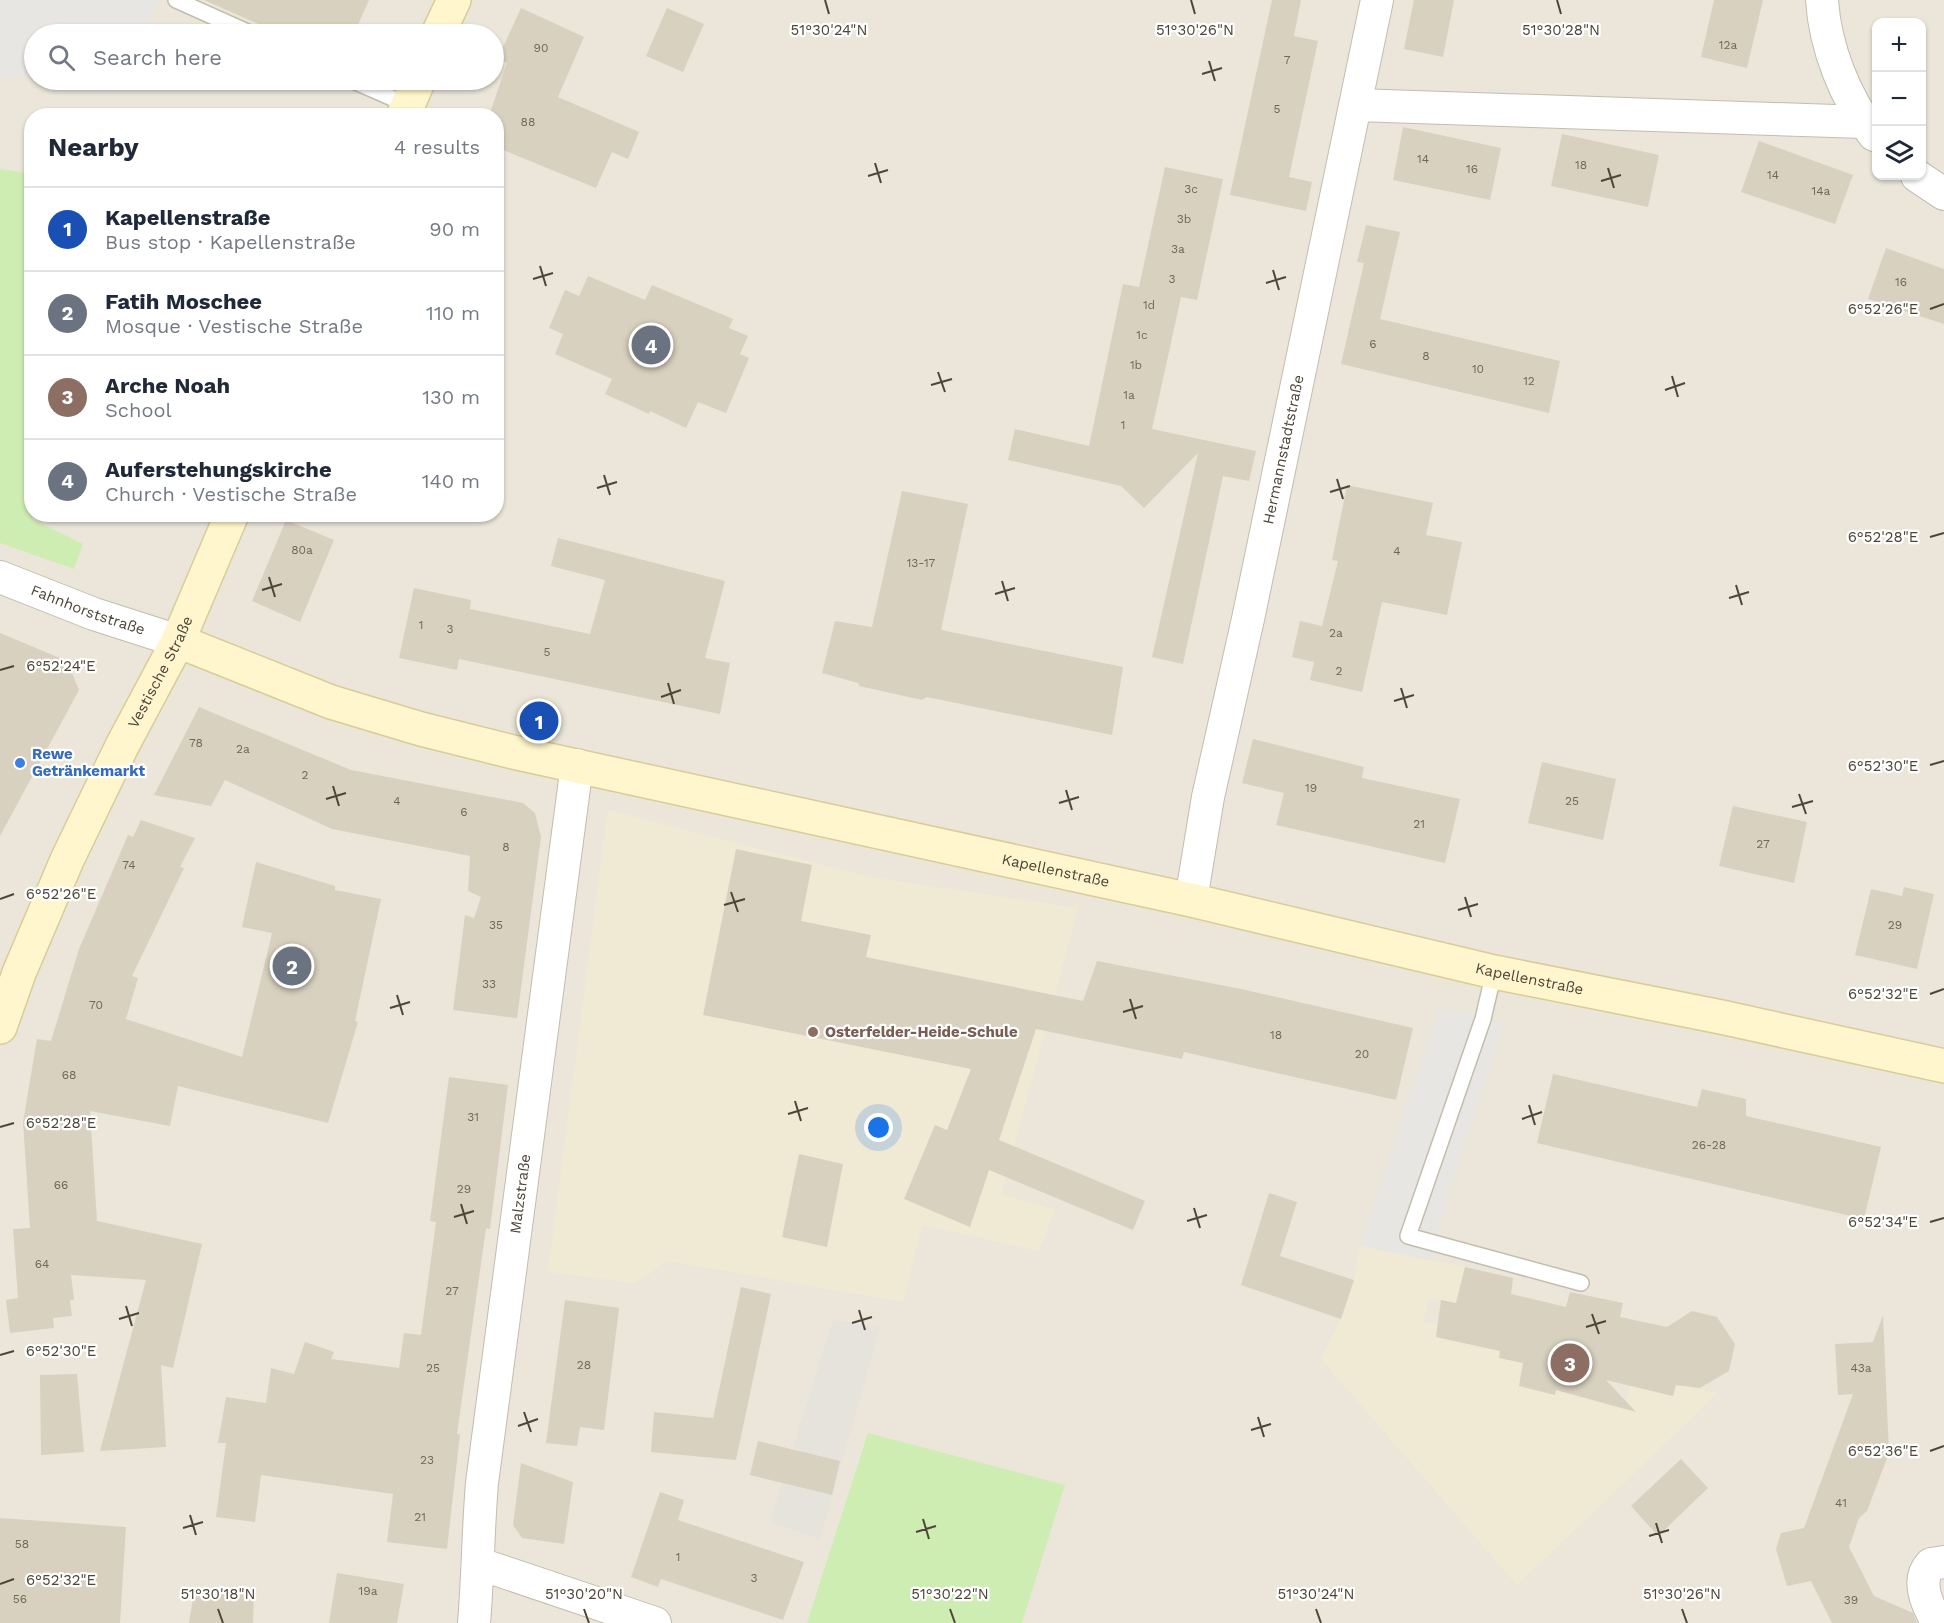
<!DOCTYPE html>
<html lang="en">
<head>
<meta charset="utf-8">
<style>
	body { margin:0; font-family:"Work Sans",sans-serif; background:#f2f2f3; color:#1f2937 }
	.controls { position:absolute; right:18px; top:18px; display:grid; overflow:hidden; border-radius:12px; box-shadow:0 2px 4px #0004 }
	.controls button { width:54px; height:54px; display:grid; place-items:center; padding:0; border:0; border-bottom:2px solid #e0e1e3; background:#fff; color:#1f2937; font:30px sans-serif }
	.you { position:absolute; left:879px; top:1128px; width:21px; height:21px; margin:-15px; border:4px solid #fff; border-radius:50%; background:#1a73e8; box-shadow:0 0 0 9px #1a73e833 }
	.badge { display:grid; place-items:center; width:39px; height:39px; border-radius:50%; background:#0f766e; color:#fff; font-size:20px; font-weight:700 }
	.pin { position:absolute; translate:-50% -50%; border:3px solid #fff; box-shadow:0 2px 6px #0006 }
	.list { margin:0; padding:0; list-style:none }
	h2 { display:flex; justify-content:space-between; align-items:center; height:78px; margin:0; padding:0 24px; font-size:26px }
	h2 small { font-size:20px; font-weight:400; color:#747a83 }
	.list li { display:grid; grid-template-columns:39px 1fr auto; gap:18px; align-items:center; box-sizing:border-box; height:84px; padding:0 24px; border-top:2px solid #e0e1e3 }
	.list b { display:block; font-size:22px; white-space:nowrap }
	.list p { margin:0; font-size:20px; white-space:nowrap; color:#747a83 }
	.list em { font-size:20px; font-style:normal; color:#747a83 }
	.icon { flex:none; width:33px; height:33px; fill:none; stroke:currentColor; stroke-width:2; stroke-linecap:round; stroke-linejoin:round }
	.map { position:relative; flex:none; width:1944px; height:1623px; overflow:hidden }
	.search { position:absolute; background:#fff; box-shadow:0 2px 4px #0004; left:24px; top:24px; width:480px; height:66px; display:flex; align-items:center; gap:15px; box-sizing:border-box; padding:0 21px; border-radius:33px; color:#747a83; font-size:22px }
	.panel { position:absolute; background:#fff; box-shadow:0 2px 4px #0004; left:24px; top:108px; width:480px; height:414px; border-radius:24px }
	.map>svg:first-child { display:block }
</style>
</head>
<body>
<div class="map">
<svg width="1944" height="1623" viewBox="0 0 1944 1623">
	<rect width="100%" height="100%" fill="#f6f4eb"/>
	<!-- residential -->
	<path fill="#ebe6d9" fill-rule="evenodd" d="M0 0H1944V1623H0ZM1876 22H1922V176H1876ZM34 34H494V80H34ZM32 116H496V514H32Z"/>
	<!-- industrial -->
	<path fill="#e6e3dc" d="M833 1320 880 1327 820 1539 770 1522Z"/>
	<!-- education -->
	<path fill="#f0ead4" d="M608 810 870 877 1078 908 1001 1194 1055 1210 1039 1251 922 1225 903 1302 668 1261 635 1283 548 1272Z
		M1360 1246 1465 1267 1456 1303 1429 1298 1423 1322 1437 1325 1436 1337 1500 1351 1499 1358 1523 1363 1519 1386 1555 1395 1556 1390 1625 1408 1630 1386 1672 1396 1676 1385 1718 1393 1517 1585 1321 1359 1341 1319 1354 1280Z"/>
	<!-- green -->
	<path fill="#ceedb2" d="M0 169 31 174 32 519 83 544 74 569 0 543Z
		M868 1433 1065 1485 1022 1623H807Z"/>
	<!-- parking -->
	<path fill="#e8e6e2" d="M0 0H160L141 34H34V76L0 78Z
		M77 80H117L108 96Z
		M1439 1007 1483 1019 1504 1022 1428 1260 1360 1246Z"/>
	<!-- building -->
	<path fill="#d9d1bf" d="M204 0H369L354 34H281Z
		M1272 0H1301L1294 36 1318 41 1289 177 1312 182 1306 211 1230 195Z
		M1414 0H1454L1443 57 1404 49Z
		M1714 0H1763L1747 68 1701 57Z
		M521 8 584 37 558 97 639 132 628 159 612 152 596 188 496 147V116H489L507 63 498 58Z
		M667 8 704 24 683 72 646 56Z
		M1403 127 1501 148 1490 200 1393 180Z
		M1562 134 1659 155 1648 207 1551 186Z
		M1759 141 1853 175 1835 224 1741 192Z
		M1165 167 1223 179 1197 300 1181 297 1152 429 1256 451 1249 481 1223 476 1183 664 1152 657 1198 453 1144 508 1121 486 1008 460 1015 429 1089 446 1123 284 1139 287Z
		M1366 225 1400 232 1380 319 1560 361 1549 413 1341 364 1364 263 1357 262Z
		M1886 248 1944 269V324L1868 299Z
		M588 276 645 300 652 285 733 319 729 328 748 336 740 354 749 358 726 413 698 402 686 428 650 411 649 414 605 394 612 379 555 354 563 334 549 328 565 290 579 296Z
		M1347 485 1433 503 1426 535 1462 542 1447 615 1382 602 1362 692 1310 680 1314 662 1292 657 1300 621 1322 626 1338 561 1332 560Z
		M902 491 968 504 941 630 1123 667 1112 735 927 697 922 700 859 686 858 683 822 673 835 621 872 627Z
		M286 520 334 540 300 622 252 601Z
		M558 538 725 581 705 658 730 663 720 714 459 659 457 670 399 658 414 588 471 600 470 609 590 634 605 580 551 566Z
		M0 633 67 661 79 690 0 836Z
		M199 707 351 770 523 803 535 813 541 837 517 1018 453 1010 465 915 474 918 481 897 468 891 470 856 332 829 225 780 211 806 154 795Z
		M1253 739 1364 767 1362 778 1460 799 1445 863 1276 825 1284 793 1242 783Z
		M1542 762 1616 779 1603 840 1528 823Z
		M1733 806 1807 822 1794 883 1719 866Z
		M141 820 195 838 180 867 184 868 132 976 138 978 126 1019 242 1057 272 933 242 927 256 862 335 886V890L381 899 355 1021 358 1022 328 1123 178 1086 170 1126 90 1111 97 1221 202 1244 173 1368 161 1365 166 1447 100 1451 146 1280 71 1275 74 1300H70L72 1316 53 1318 54 1328 10 1333 6 1300 18 1298 13 1229 30 1228 23 1122 37 1039 51 1041 79 949 128 835 133 837Z
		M736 849 812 865 801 921 871 935 866 957 1083 1001 1097 961 1241 989 1413 1028 1396 1100 1184 1052 1182 1059 1036 1029 999 1140 1145 1201 1133 1230 989 1170 970 1227 904 1199 935 1125 947 1130 971 1069 703 1015Z
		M1904 887 1934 894 1917 969 1855 955 1871 889 1902 896Z
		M1553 1074 1697 1107 1702 1089 1746 1099V1116L1881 1147 1864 1219 1537 1143Z
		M449 1077 508 1085 490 1229 486 1228 457 1434H460L447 1549 387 1542 393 1494 261 1475 255 1522 216 1517 226 1443H218L226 1397 266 1403 271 1368 294 1374 305 1342 334 1352 331 1359 399 1368 404 1333 421 1335 436 1222 430 1221Z
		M799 1154 843 1164 827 1247 782 1237Z
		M1269 1193 1297 1202 1280 1256 1354 1280 1341 1319 1241 1285Z
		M1465 1267 1513 1278 1511 1294 1566 1307 1570 1292 1623 1303 1620 1317 1667 1327 1692 1311 1717 1317 1735 1344 1729 1371 1700 1388 1676 1385 1673 1396 1606 1380 1636 1412 1556 1390 1555 1395 1519 1386 1523 1363 1499 1358 1500 1351 1436 1337 1441 1300 1456 1303Z
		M741 1287 771 1294 736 1460 651 1452 654 1412 713 1418Z
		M565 1300 619 1308 604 1430 580 1427 577 1446 546 1443Z
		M1883 1315 1889 1453 1867 1511 1859 1518 1849 1547 1874 1596 1913 1613 1917 1623H1832L1811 1581 1787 1586 1776 1549 1781 1533 1804 1528 1853 1394 1838 1395 1835 1344 1873 1342Z
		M77 1374 84 1452 41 1455 40 1375Z
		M758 1441 840 1461 832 1495 750 1475Z
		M1681 1459 1708 1488 1658 1536 1631 1506Z
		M521 1463 573 1482 564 1544 522 1538 513 1525Z
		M660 1492 684 1500 678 1520 804 1562 783 1620 661 1579 658 1587 631 1577Z
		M0 1518 126 1527 120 1623H0Z
		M337 1573 404 1584 397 1623H329Z
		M194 1591 254 1592 253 1623H189Z"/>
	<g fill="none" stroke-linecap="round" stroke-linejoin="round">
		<!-- lane casing -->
		<g stroke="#c3bdac" stroke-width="18">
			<path id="lane" d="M176 0 252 34
				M351 80 408 105
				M1494 972 1483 1019 1408 1236 1581 1283"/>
		</g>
		<!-- street casing -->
		<g stroke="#c3bdac" stroke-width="34">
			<g id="street">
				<path d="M1822 0C1825 47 1845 98 1874 135"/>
				<path d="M1356 105 1864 122"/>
				<path d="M1917 176 1944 194"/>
				<path id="s1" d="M0 577 94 614 178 641"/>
				<path id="s2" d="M1191 900 1208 797 1248 619 1377 0"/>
				<path d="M480 1564 655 1623"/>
				<path id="s3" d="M474 1623C478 1576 478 1530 482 1483L577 765"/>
				<path d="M1938 1623C1928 1607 1915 1581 1931 1564L1944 1562"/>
			</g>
		</g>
		<!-- secondary casing -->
		<g stroke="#dacc98" stroke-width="36">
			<g id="secondary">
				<path d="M438 34 454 0"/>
				<path d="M403 116 419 80"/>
				<path id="s4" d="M178 641 331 702 421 729 517 753 1191 900 1494 972 1721 1017 1944 1066"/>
				<path id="s5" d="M0 1027 19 973 67 860 122 746 178 641 232 514"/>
			</g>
		</g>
		<!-- lane -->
		<use href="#lane" stroke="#fff" stroke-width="15"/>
		<!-- street -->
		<use href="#street" stroke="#fff" stroke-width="32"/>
		<!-- secondary -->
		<use href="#secondary" stroke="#fff6cd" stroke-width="33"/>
	</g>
	<!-- ticks -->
	<path fill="none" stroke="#4c4538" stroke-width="2" d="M825 0 829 14M1191 0 1195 14M1557 0 1561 14M1209 61 1215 81M1202 74 1222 68M875 163 881 183M1608 168 1614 188M868 176 888 170M1601 181 1621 175M540 266 546 286M1273 270 1279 290M533 279 553 273M1266 283 1286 277M1930 309 1944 304M938 372 945 392M1672 376 1678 397M931 385 952 379M1665 390 1685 383M604 475 610 495M1337 479 1343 499M597 488 617 482M1330 492 1350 486M1930 537 1944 533M269 577 275 597M1002 581 1008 601M1736 585 1742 605M262 590 282 584M995 594 1015 588M1729 598 1749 592M0 670 14 666M668 683 674 704M1401 688 1407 708M661 697 681 690M1394 701 1414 695M1930 765 1944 761M333 786 339 806M1066 790 1072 810M1799 794 1806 814M326 799 346 793M1059 803 1079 797M1792 807 1813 801M731 892 738 912M1465 897 1471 917M0 899 14 894M724 905 745 899M1458 910 1478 904M1930 994 1944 989M397 995 403 1015M1130 999 1136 1019M390 1008 410 1002M1123 1012 1143 1006M795 1101 801 1121M1529 1105 1535 1125M788 1114 808 1108M1522 1119 1542 1112M0 1127 14 1123M461 1204 467 1224M1194 1208 1200 1228M454 1217 474 1211M1187 1221 1207 1215M1930 1222 1944 1218M126 1306 132 1326M859 1310 865 1330M1592 1314 1599 1334M119 1319 139 1313M852 1323 872 1317M1586 1327 1606 1321M0 1355 14 1351M524 1412 531 1432M1258 1417 1264 1437M518 1426 538 1419M1251 1430 1271 1424M1930 1451 1944 1446M190 1515 196 1535M923 1519 929 1539M1656 1523 1662 1543M183 1528 203 1522M916 1532 936 1526M1649 1536 1669 1530M0 1584 14 1579M218 1609 223 1623M584 1609 589 1623M950 1609 955 1623M1316 1609 1321 1623M1682 1609 1687 1623"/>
	<!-- markers -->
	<circle fill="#3f7fe0" stroke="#fff" stroke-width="2" cx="20" cy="763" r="6"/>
	<circle fill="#8d6e63" stroke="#fff" stroke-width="2" cx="813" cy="1032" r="6"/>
	<g text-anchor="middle" stroke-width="4.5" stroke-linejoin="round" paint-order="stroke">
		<!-- number labels -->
		<g font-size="12" fill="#6f685a">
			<text x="1728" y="49">12a</text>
			<text x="541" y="52">90</text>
			<text x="1287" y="64">7</text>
			<text x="1277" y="113">5</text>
			<text x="528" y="126">88</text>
			<text x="1423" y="163">14</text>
			<text x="1581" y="169">18</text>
			<text x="1472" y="173">16</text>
			<text x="1773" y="179">14</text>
			<text x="1191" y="193">3c</text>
			<text x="1821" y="195">14a</text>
			<text x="1184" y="223">3b</text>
			<text x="1178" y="253">3a</text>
			<text x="1172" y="283">3</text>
			<text x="1901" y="286">16</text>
			<text x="1149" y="309">1d</text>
			<text x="1142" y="339">1c</text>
			<text x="1373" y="348">6</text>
			<text x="1426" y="360">8</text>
			<text x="1136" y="369">1b</text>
			<text x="1478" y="373">10</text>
			<text x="1529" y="385">12</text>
			<text x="1129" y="399">1a</text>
			<text x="1123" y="429">1</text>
			<text x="302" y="554">80a</text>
			<text x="1397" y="555">4</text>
			<text x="921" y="567">13-17</text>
			<text x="421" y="629">1</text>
			<text x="450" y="633">3</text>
			<text x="1336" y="637">2a</text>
			<text x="547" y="656">5</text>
			<text x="1339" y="675">2</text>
			<text x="196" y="747">78</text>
			<text x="243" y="753">2a</text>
			<text x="305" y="779">2</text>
			<text x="1311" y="792">19</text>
			<text x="397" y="805">4</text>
			<text x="1572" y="805">25</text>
			<text x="464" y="816">6</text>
			<text x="1419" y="828">21</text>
			<text x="1763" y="848">27</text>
			<text x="506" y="851">8</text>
			<text x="129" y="869">74</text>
			<text x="496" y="929">35</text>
			<text x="1895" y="929">29</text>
			<text x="489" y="988">33</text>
			<text x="96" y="1009">70</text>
			<text x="1276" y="1039">18</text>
			<text x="1362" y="1058">20</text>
			<text x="69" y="1079">68</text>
			<text x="473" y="1121">31</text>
			<text x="1709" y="1149">26-28</text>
			<text x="61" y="1189">66</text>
			<text x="464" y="1193">29</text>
			<text x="42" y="1268">64</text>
			<text x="452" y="1295">27</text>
			<text x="584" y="1369">28</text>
			<text x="433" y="1372">25</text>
			<text x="1861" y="1372">43a</text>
			<text x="427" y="1464">23</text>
			<text x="1841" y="1507">41</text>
			<text x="420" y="1521">21</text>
			<text x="22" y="1548">58</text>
			<text x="678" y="1561">1</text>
			<text x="754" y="1582">3</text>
			<text x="368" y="1595">19a</text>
			<text x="20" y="1603">56</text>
			<text x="1851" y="1604">39</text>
		</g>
		<!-- street labels -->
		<g font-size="15" fill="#4c4538" stroke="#fff">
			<text dy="5" stroke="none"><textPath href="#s2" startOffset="460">Hermannstadtstraße</textPath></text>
			<text dy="5" stroke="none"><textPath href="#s1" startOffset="94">Fahnhorststraße</textPath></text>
			<text dy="5" stroke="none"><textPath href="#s5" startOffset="390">Vestische Straße</textPath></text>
			<text dy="5" stroke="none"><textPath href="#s4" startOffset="909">Kapellenstraße</textPath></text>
			<text dy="5" stroke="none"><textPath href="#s4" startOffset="1395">Kapellenstraße</textPath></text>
			<text dy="5" stroke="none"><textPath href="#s3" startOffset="432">Malzstraße</textPath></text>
		</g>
		<!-- shop labels -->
		<g font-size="15" font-weight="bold" fill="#366cbe" stroke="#fff" text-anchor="start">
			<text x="32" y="759">Rewe<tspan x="32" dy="17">Getränkemarkt</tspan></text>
		</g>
		<!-- education labels -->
		<g font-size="15" font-weight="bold" fill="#785e54" stroke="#fff" text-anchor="start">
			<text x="825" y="1037">Osterfelder-Heide-Schule</text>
		</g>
	</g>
	<g font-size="15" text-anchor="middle" fill="#4c4538" stroke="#fff" stroke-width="4.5" stroke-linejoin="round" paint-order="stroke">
		<text x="829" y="35">51°30'24"N</text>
		<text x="1195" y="35">51°30'26"N</text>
		<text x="1561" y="35">51°30'28"N</text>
		<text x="1883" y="314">6°52'26"E</text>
		<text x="1883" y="542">6°52'28"E</text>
		<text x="61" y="671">6°52'24"E</text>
		<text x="1883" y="771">6°52'30"E</text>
		<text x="61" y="899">6°52'26"E</text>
		<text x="1883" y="999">6°52'32"E</text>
		<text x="61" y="1128">6°52'28"E</text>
		<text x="1883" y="1227">6°52'34"E</text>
		<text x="61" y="1356">6°52'30"E</text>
		<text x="1883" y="1456">6°52'36"E</text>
		<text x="61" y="1585">6°52'32"E</text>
		<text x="218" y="1599">51°30'18"N</text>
		<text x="584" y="1599">51°30'20"N</text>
		<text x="950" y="1599">51°30'22"N</text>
		<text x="1316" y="1599">51°30'24"N</text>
		<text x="1682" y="1599">51°30'26"N</text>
	</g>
</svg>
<div class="controls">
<button>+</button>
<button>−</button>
<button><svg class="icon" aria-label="layers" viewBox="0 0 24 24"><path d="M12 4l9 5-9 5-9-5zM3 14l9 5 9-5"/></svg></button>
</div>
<div class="you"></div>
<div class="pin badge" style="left:539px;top:721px;background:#1a4fb4">1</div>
<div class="pin badge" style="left:292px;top:966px;background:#6b7280">2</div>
<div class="pin badge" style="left:1570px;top:1363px;background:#8d6e63">3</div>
<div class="pin badge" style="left:651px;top:345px;background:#6b7280">4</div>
<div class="search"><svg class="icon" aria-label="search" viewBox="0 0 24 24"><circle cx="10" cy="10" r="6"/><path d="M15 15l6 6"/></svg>Search here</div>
<section class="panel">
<h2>Nearby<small>4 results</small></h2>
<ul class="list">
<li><span class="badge" style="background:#1a4fb4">1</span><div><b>Kapellenstraße</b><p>Bus stop · Kapellenstraße</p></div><em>90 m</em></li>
<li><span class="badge" style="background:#6b7280">2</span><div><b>Fatih Moschee</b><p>Mosque · Vestische Straße</p></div><em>110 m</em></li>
<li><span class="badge" style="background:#8d6e63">3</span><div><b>Arche Noah</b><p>School</p></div><em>130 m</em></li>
<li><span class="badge" style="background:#6b7280">4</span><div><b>Auferstehungskirche</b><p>Church · Vestische Straße</p></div><em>140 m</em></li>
</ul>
</section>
</div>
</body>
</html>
